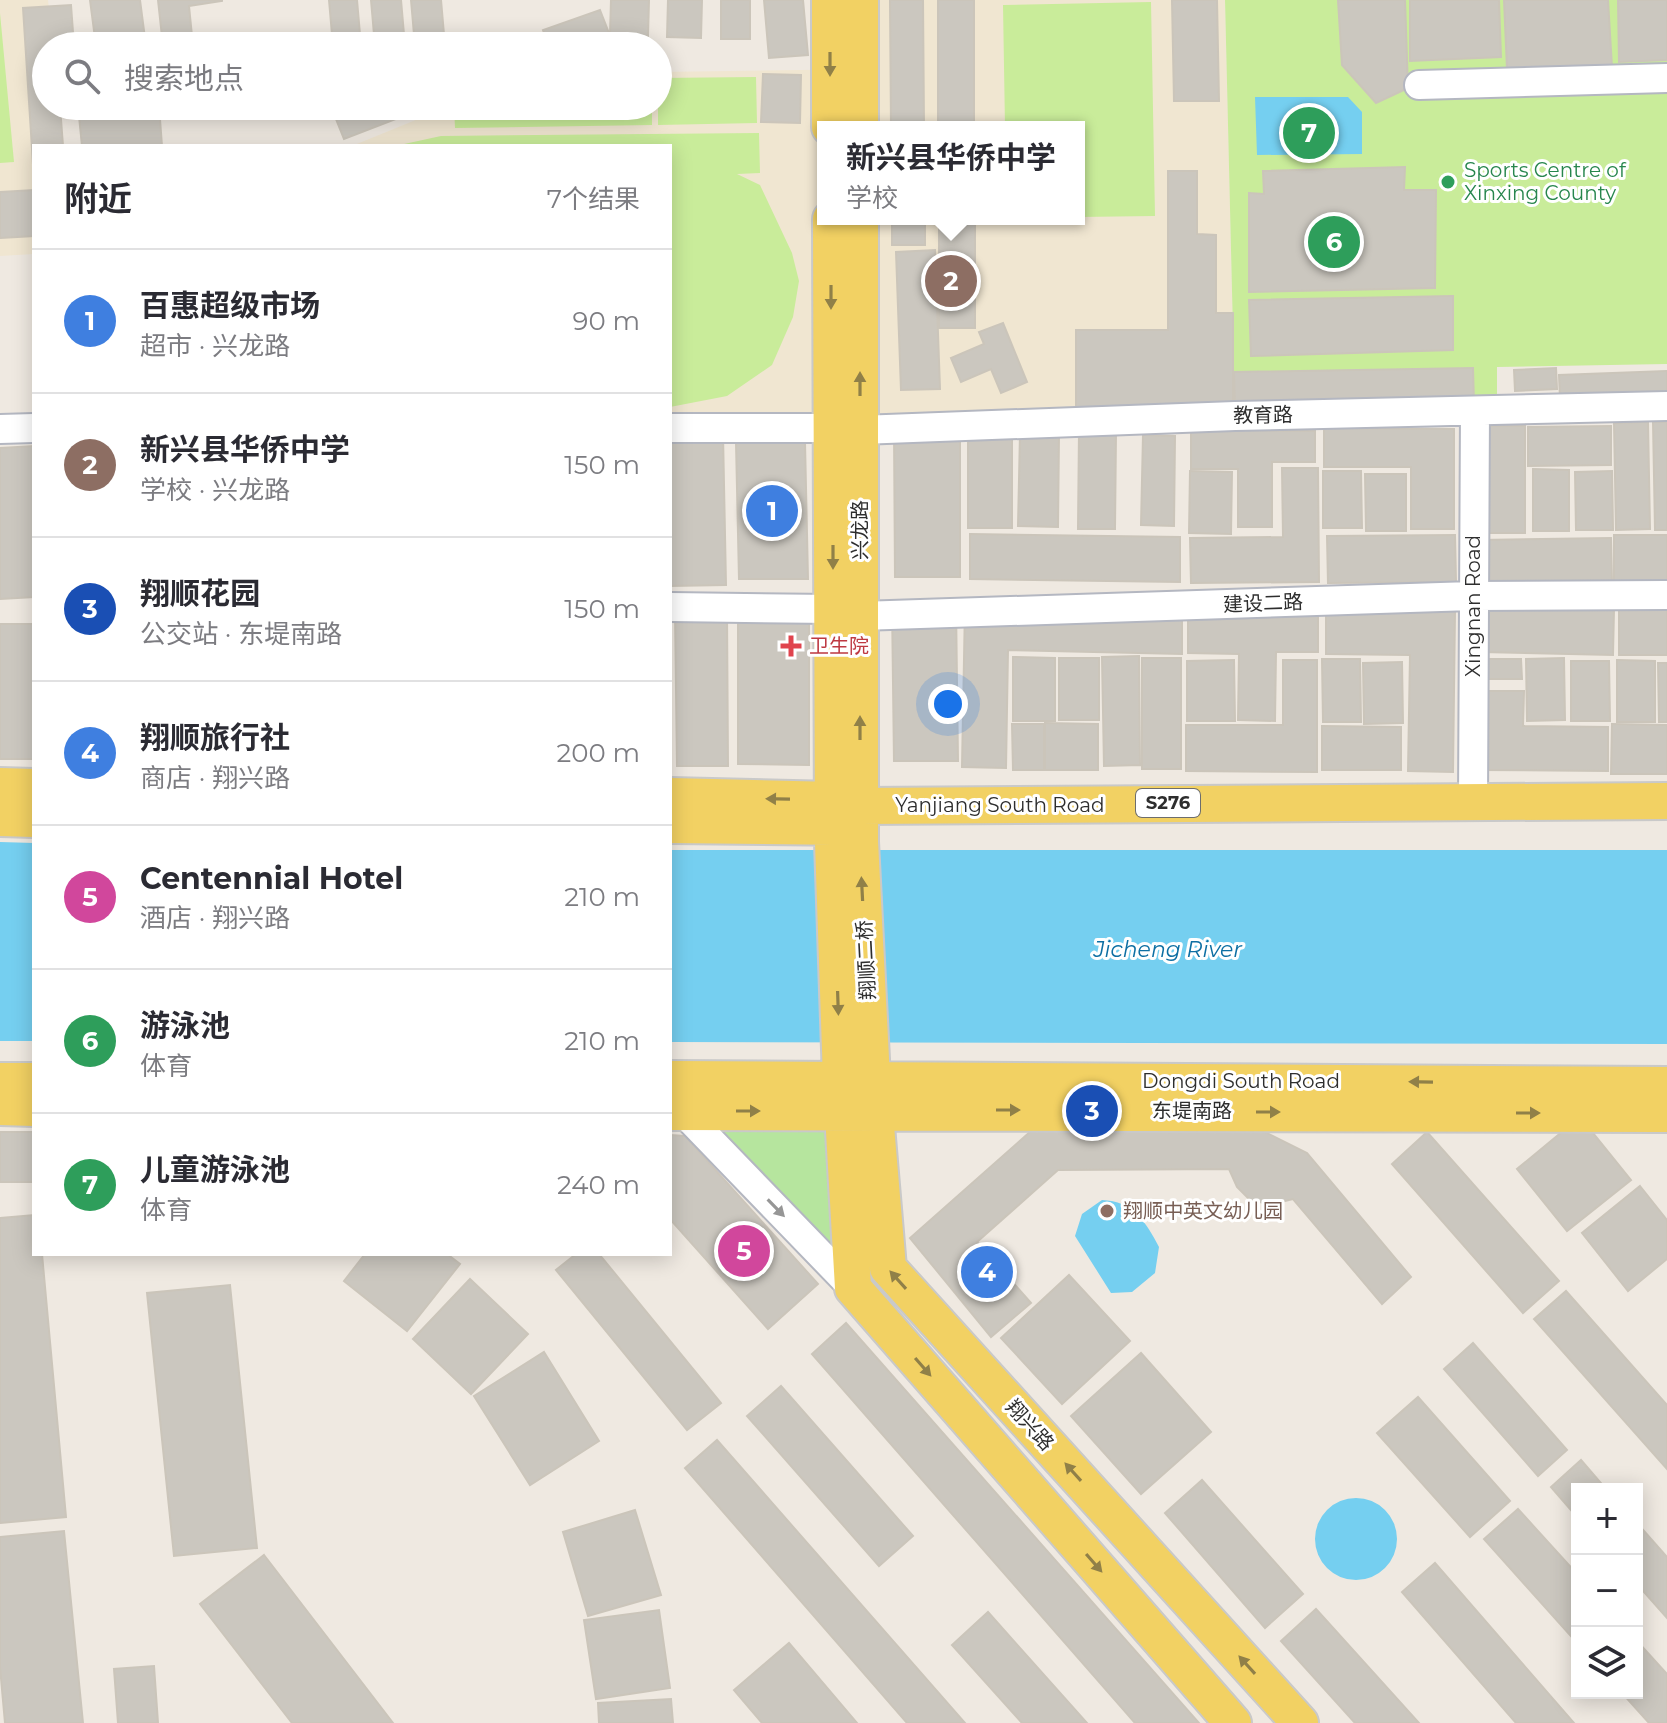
<!DOCTYPE html>
<html lang="zh">
<head>
<meta charset="utf-8">
<style>
	body { margin:0; font-family:Montserrat,"Noto Sans SC",sans-serif; background:#f7f7f7; color:#2b2b33 }
	.controls { position:absolute; right:24px; bottom:24px; display:grid; overflow:hidden; border-radius:0px; box-shadow:0 4px 20px #0003 }
	.controls button { width:72px; height:72px; display:grid; place-items:center; padding:0; border:0; border-bottom:2px solid #e1e1e2; background:#fff; color:#2b2b33; font:40px sans-serif }
	.you { position:absolute; left:948px; top:704px; width:28px; height:28px; margin:-20px; border:6px solid #fff; border-radius:50%; background:#1a73e8; box-shadow:0 0 0 12px #1a73e833 }
	.badge { display:grid; place-items:center; width:52px; height:52px; border-radius:50%; background:#4264fb; color:#fff; font-size:26px; font-weight:700 }
	.pin { position:absolute; translate:-50% -50%; border:4px solid #fff; box-shadow:0 2px 8px #0006 }
	.popup { position:absolute; left:817px; top:121px; width:268px; height:104px; box-sizing:border-box; display:grid; place-content:center; border-radius:0px; background:#fff; filter:drop-shadow(0 2px 6px #0005); font-size:26px; white-space:nowrap; color:#7c7c81 }
	.popup b { font-size:30px; color:#2b2b33 }
	.popup::after { content:''; position:absolute; left:50%; top:100%; margin-left:-16px; border:16px solid transparent; border-top-color:#fff }
	.list { margin:0; padding:0; list-style:none }
	h2 { display:flex; justify-content:space-between; align-items:center; height:104px; margin:0; padding:0 32px; font-size:34px }
	h2 small { font-size:26px; font-weight:400; color:#7c7c81 }
	.list li { display:grid; grid-template-columns:52px 1fr auto; gap:24px; align-items:center; box-sizing:border-box; height:144px; padding:0 32px; border-top:2px solid #e1e1e2 }
	.list b { display:block; font-size:30px; white-space:nowrap }
	.list p { margin:0; font-size:26px; white-space:nowrap; color:#7c7c81 }
	.list em { font-size:26px; font-style:normal; color:#7c7c81 }
	.icon { flex:none; width:44px; height:44px; fill:none; stroke:currentColor; stroke-width:2; stroke-linecap:round; stroke-linejoin:round }
	.map { position:relative; flex:none; width:1667px; height:1723px; overflow:hidden }
	.search { position:absolute; background:#fff; box-shadow:0 4px 20px #0003; left:32px; top:32px; width:640px; height:88px; display:flex; align-items:center; gap:20px; box-sizing:border-box; padding:0 28px; border-radius:44px; color:#7c7c81; font-size:30px }
	.panel { position:absolute; background:#fff; box-shadow:0 4px 20px #0003; left:32px; top:144px; width:640px; height:1112px; border-radius:0px }
	.map>svg:first-child { display:block }
</style>
</head>
<body>
<div class="map">
<svg width="1667" height="1723" viewBox="0 0 1667 1723">
	<rect width="100%" height="100%" fill="#efe9e1"/>
	<!-- education -->
	<path fill="#f0e6d1" fill-rule="evenodd" d="M0 0H48L53 46H46V106H59L64 146H34V254L0 256Z
		M878 0H1225L1235 416 670 420V146H352L450 106H658V72L878 69ZM823 127H1079V219H823Z"/>
	<!-- green -->
	<path fill="#b6e59e" d="M711 1125 825 1128 838 1254Z"/>
	<!-- pitch -->
	<path fill="#c9ec9a" d="M1225 0H1667V364L1497 367V410L1235 416Z
		M1151 2 1155 216 1079 217V127H1005L1003 5Z
		M0 13 14 162 0 163Z
		M756 77 757 123 658 125V78Z
		M454 106H652V125L455 128Z
		M759 133 760 173 737 174 760 185 792 253 799 281 793 317 772 365 727 396 670 407V146H395L441 136Z"/>
	<!-- water -->
	<path fill="#75cff0" d="M1255 97H1348L1362 112V154L1257 155Z
		M0 842 34 843V1041H0Z
		M670 850H1667V1044L670 1042Z
		M1102 1200C1133 1201 1146 1222 1159 1247L1155 1273 1132 1292 1111 1293 1075 1236 1082 1214Z
		M1315 1539a41 41 0 1 1 82 0a41 41 0 1 1-82 0Z"/>
	<!-- building -->
	<path fill="#cbc7bf" stroke="#cbc5ba" stroke-width="2" d="M90 0H140L146 46H96Z
		M158 0H222V1L189 6 193 46H163Z
		M329 0H357L361 46H333Z
		M371 0H401L405 46H375Z
		M411 0H441L445 46H415Z
		M611 0H649L648 36 610 35Z
		M668 0H702L701 38 667 37Z
		M721 0H750V39H721Z
		M764 0H803L808 55 769 58Z
		M890 0H923L924 127H891Z
		M938 0H974V127H938Z
		M1172 0H1217L1219 101H1174Z
		M1338 0H1405L1408 88 1376 103 1342 65Z
		M1410 0H1499L1501 57 1410 61Z
		M1504 0H1608L1612 67 1507 69Z
		M1618 0H1667V60L1619 62Z
		M71 5 74 46H46V106H60L63 146H34V180L23 8Z
		M600 10 612 41 597 46H549L543 30Z
		M763 74 801 75 800 123 761 122Z
		M78 106H159L162 146H82Z
		M341 106H411L414 112 344 139 332 109Z
		M1405 167 1404 190H1436L1435 288 1249 292V193L1264 194 1263 171Z
		M1168 171H1197V234L1216 235V313H1233V409H1076V330H1168Z
		M34 190V236L0 238V192Z
		M892 219H925V245H892Z
		M939 219H975V328H939Z
		M935 250 940 389 901 390 896 252Z
		M1453 296V350L1251 356 1249 300Z
		M1003 323 1027 382 1001 393 991 369 961 382 951 358 984 344 979 332Z
		M1473 368 1474 404 1235 408 1234 372Z
		M1556 368 1557 389 1515 391 1514 370Z
		M1667 371V395L1560 399 1559 375Z
		M1648 422 1650 529 1616 530 1614 423Z
		M1653 422H1667V530H1655Z
		M1483 426H1525V533H1483Z
		M1611 426V465L1528 466V427Z
		M1324 428 1454 429V529H1411V467H1324Z
		M894 430H960V577H895Z
		M1191 430 1315 431V462H1272V527H1238V469H1191Z
		M1079 431 1116 432 1115 529H1078Z
		M968 433H1012V528H968Z
		M1020 433 1059 434 1058 527 1018 526Z
		M723 434 726 585 670 586V435Z
		M1143 435 1175 436 1174 526 1141 525Z
		M805 442 808 579H739L736 443Z
		M34 446V597L0 599V448Z
		M1282 468H1318L1319 582 1191 583 1190 538 1283 537Z
		M1533 469 1569 470V531H1533Z
		M1190 471 1232 472 1231 534 1189 533Z
		M1323 471H1361L1362 528H1323Z
		M1612 471 1613 530H1576L1575 472Z
		M1365 474H1406V531H1366Z
		M970 534 1180 537V582L970 579Z
		M1455 535 1456 582 1328 583 1327 536Z
		M1614 535H1667V585H1614Z
		M1611 538 1612 580 1481 583 1480 540Z
		M892 604H956L958 761H894Z
		M965 606 1182 611V654L1008 650 1006 768 962 767Z
		M1483 607 1614 609 1613 655 1482 652Z
		M1326 609 1455 611 1453 772 1408 771 1410 655 1326 654Z
		M1619 610H1667V655H1619Z
		M738 611 809 612V765L738 764Z
		M1188 611 1318 613V652H1276L1275 721 1238 720 1239 654 1188 653Z
		M675 613H727L728 766H677Z
		M0 624H34V759H0Z
		M1139 656 1140 765 1104 766 1102 657Z
		M1013 657 1055 658V721H1013Z
		M1059 658H1099V720H1059Z
		M1142 658H1181V769H1142Z
		M1564 658 1565 720 1527 721 1526 659Z
		M1322 659H1360L1361 722H1323Z
		M1482 659H1521L1522 679H1482Z
		M1234 660 1235 721H1187V661Z
		M1283 660H1317V772L1186 771V725H1283Z
		M1617 660 1655 661V722H1617Z
		M1571 661H1609L1610 721H1571Z
		M1402 662 1403 723 1364 724 1363 663Z
		M1658 663H1667V722H1659Z
		M1478 691H1524L1523 726 1608 727V771L1477 770Z
		M1045 723 1098 724V770H1045Z
		M1012 724H1044V770H1013Z
		M1612 724 1667 725V774H1611Z
		M1322 726 1401 727V770H1322Z
		M1580 1117 1631 1180 1567 1231 1517 1169Z
		M1251 1125 1307 1153 1411 1277 1382 1304 1293 1199 1273 1204 1251 1201 1237 1187 1229 1169 1058 1170 977 1242 1031 1303 991 1337 910 1238 1031 1131Z
		M0 1132H34V1182H0Z
		M1427 1132 1559 1281 1523 1313 1392 1164Z
		M670 1135 685 1136 818 1284 768 1329 670 1219Z
		M1640 1186 1667 1220V1259L1628 1291 1582 1233Z
		M34 1215V1254H42L66 1517 0 1523V1218Z
		M365 1254H447L460 1264 407 1331 344 1281Z
		M576 1254H599L721 1403 687 1430 556 1270Z
		M1069 1275 1130 1341 1062 1404 1001 1338Z
		M470 1279 528 1334 471 1394 413 1339Z
		M230 1285 257 1548 174 1556 147 1293Z
		M1566 1291 1667 1405V1469L1534 1319Z
		M846 1323 1199 1723H1135L812 1354Z
		M1473 1343 1567 1450 1538 1476 1444 1369Z
		M544 1352 599 1441 530 1485 474 1396Z
		M1141 1353 1211 1432 1141 1494 1071 1416Z
		M781 1386 913 1536 879 1566 747 1416Z
		M1418 1397 1510 1501 1470 1537 1377 1433Z
		M717 1440 965 1723H907L685 1468Z
		M1581 1460 1606 1489H1577V1517L1551 1487Z
		M1202 1480 1303 1594 1265 1628 1165 1513Z
		M1518 1509 1577 1574V1643L1484 1539Z
		M635 1510 661 1595 588 1616 563 1532Z
		M1637 1523 1667 1557V1618L1637 1584Z
		M64 1531 83 1723H5L0 1667V1537Z
		M264 1555 393 1723H292L200 1604Z
		M1435 1563 1574 1723H1516L1402 1592Z
		M1316 1609 1419 1723H1355L1281 1641Z
		M659 1610 670 1688 596 1699 584 1620Z
		M988 1612 1087 1723H1022L952 1645Z
		M1637 1641 1667 1674V1723H1649L1622 1693H1637Z
		M789 1643 857 1723H762L734 1690Z
		M154 1666 158 1723H118L114 1669Z
		M671 1699 673 1723H599L598 1703Z"/>
	<g fill="none" stroke-linecap="round" stroke-linejoin="round">
		<!-- minor casing -->
		<g stroke="#b4b7c1" stroke-width="32">
			<path id="minor" d="M1419 85 1667 78
				M670 428H832
				M0 429 34 428
				M860 430 1235 416 1667 406
				M670 607 833 609
				M860 616 1472 596 1667 595
				M1473 801 1475 411
				M683 1112 853 1288"/>
		</g>
		<!-- major casing -->
		<g stroke="#c9c9c9" stroke-width="40">
			<path id="major" d="M830 0V127
				M860 127V0
				M831 219 833 842 841 1079 853 1288 1233 1723
				M860 219V842L872 1079 888 1268 1300 1723
				M0 786 34 787
				M670 796 834 800 860 806 1667 801
				M0 818 34 819
				M670 825 856 827
				M670 1079 1667 1085
				M0 1081H34
				M0 1107 34 1108
				M670 1112 1667 1114"/>
		</g>
		<!-- minor -->
		<use href="#minor" stroke="#fff" stroke-width="28"/>
		<!-- major -->
		<use href="#major" stroke="#f2d163" stroke-width="36"/>
	</g>
	<!-- one-way arrows -->
	<defs><path id="oneway-solid" d="M-6-.8H1V-3.2L6.5 0L1 3.2V.8H-6Z" transform="scale(2)"/></defs>
	<g fill="#908048">
		<use href="#oneway-solid" transform="translate(830 64) rotate(90)"/>
		<use href="#oneway-solid" transform="translate(831 297) rotate(90)"/>
		<use href="#oneway-solid" transform="translate(860 384) rotate(-90)"/>
		<use href="#oneway-solid" transform="translate(833 557) rotate(90)"/>
		<use href="#oneway-solid" transform="translate(860 728) rotate(-90)"/>
		<use href="#oneway-solid" transform="translate(778 799) rotate(-179)"/>
		<use href="#oneway-solid" transform="translate(862 889) rotate(-93)"/>
		<use href="#oneway-solid" transform="translate(838 1003) rotate(88)"/>
		<use href="#oneway-solid" transform="translate(1421 1082) rotate(-179)"/>
		<use href="#oneway-solid" transform="translate(1008 1110)"/>
		<use href="#oneway-solid" transform="translate(748 1111)"/>
		<use href="#oneway-solid" transform="translate(1268 1112)"/>
		<use href="#oneway-solid" transform="translate(1528 1113)"/>
		<use href="#oneway-solid" transform="translate(898 1280) rotate(-132)"/>
		<use href="#oneway-solid" transform="translate(923 1367) rotate(49)"/>
		<use href="#oneway-solid" transform="translate(1073 1472) rotate(-132)"/>
		<use href="#oneway-solid" transform="translate(1094 1563) rotate(49)"/>
		<use href="#oneway-solid" transform="translate(1247 1665) rotate(-132)"/>
	</g>
	<use fill="#969696" href="#oneway-solid" transform="translate(776 1208) rotate(46)"/>
	<!-- markers -->
	<circle fill="#2e9e5b" stroke="#fff" stroke-width="3" cx="1448" cy="182" r="8"/>
	<path fill="#e0444e" stroke="#fff" stroke-width="3" d="M787 634h8v8h8v8h-8v8h-8v-8h-8v-8h8z"/>
	<circle fill="#8d6e63" stroke="#fff" stroke-width="3" cx="1107" cy="1211" r="8"/>
	<g text-anchor="middle" stroke-width="6" stroke-linejoin="round" paint-order="stroke">
		<!-- shield labels -->
		<rect fill="#fff" stroke="#6d6d6d" stroke-width="2" x="1136" y="789" width="64" height="28" rx="6"/>
		<g font-size="18" font-weight="bold" fill="#2e2e2e">
			<text x="1168" y="809">S276</text>
		</g>
		<!-- leisure labels -->
		<g font-size="20" fill="#27864d" stroke="#fff" text-anchor="start">
			<text x="1464" y="177">Sports Centre of<tspan x="1464" dy="23">Xinxing County</tspan></text>
		</g>
		<!-- street labels -->
		<g font-size="20" fill="#2e2e2e" stroke="#fff">
			<text transform="translate(1263 415) rotate(-1)" y="7">教育路</text>
			<text transform="translate(860 530) rotate(-90)" y="7">兴龙路</text>
			<text transform="translate(1263 603) rotate(-2)" y="7">建设二路</text>
			<text transform="translate(1473 606) rotate(-90)" y="7">Xingnan Road</text>
			<text x="1000" y="812">Yanjiang South Road</text>
			<text transform="translate(866 960) rotate(-93)" y="7">翔顺二桥</text>
			<text x="1241" y="1088">Dongdi South Road</text>
			<text x="1192" y="1118">东堤南路</text>
			<text transform="translate(1030 1425) rotate(48)" y="7">翔兴路</text>
		</g>
		<!-- health labels -->
		<g font-size="20" fill="#be3a42" stroke="#fff" text-anchor="start">
			<text x="809" y="653">卫生院</text>
		</g>
		<!-- education labels -->
		<g font-size="20" fill="#785e54" stroke="#fff" text-anchor="start">
			<text x="1123" y="1218">翔顺中英文幼儿园</text>
		</g>
		<!-- water labels -->
		<g font-size="22" font-style="italic" fill="#0d6fa3" stroke="#fff">
			<text x="1168" y="957">Jicheng River</text>
		</g>
	</g>
</svg>
<div class="controls">
<button>+</button>
<button>−</button>
<button><svg class="icon" aria-label="layers" viewBox="0 0 24 24"><path d="M12 4l9 5-9 5-9-5zM3 14l9 5 9-5"/></svg></button>
</div>
<div class="you"></div>
<div class="pin badge" style="left:772px;top:511px;background:#3f7fe0">1</div>
<div class="pin badge" style="left:951px;top:281px;background:#8d6e63">2</div>
<div class="popup"><b>新兴县华侨中学</b>学校</div>
<div class="pin badge" style="left:1092px;top:1111px;background:#1a4fb4">3</div>
<div class="pin badge" style="left:987px;top:1272px;background:#3f7fe0">4</div>
<div class="pin badge" style="left:744px;top:1251px;background:#d1479c">5</div>
<div class="pin badge" style="left:1334px;top:242px;background:#2e9e5b">6</div>
<div class="pin badge" style="left:1309px;top:133px;background:#2e9e5b">7</div>
<div class="search"><svg class="icon" aria-label="search" viewBox="0 0 24 24"><circle cx="10" cy="10" r="6"/><path d="M15 15l6 6"/></svg>搜索地点</div>
<section class="panel">
<h2>附近<small>7个结果</small></h2>
<ul class="list">
<li><span class="badge" style="background:#3f7fe0">1</span><div><b>百惠超级市场</b><p>超市 · 兴龙路</p></div><em>90 m</em></li>
<li><span class="badge" style="background:#8d6e63">2</span><div><b>新兴县华侨中学</b><p>学校 · 兴龙路</p></div><em>150 m</em></li>
<li><span class="badge" style="background:#1a4fb4">3</span><div><b>翔顺花园</b><p>公交站 · 东堤南路</p></div><em>150 m</em></li>
<li><span class="badge" style="background:#3f7fe0">4</span><div><b>翔顺旅行社</b><p>商店 · 翔兴路</p></div><em>200 m</em></li>
<li><span class="badge" style="background:#d1479c">5</span><div><b>Centennial Hotel</b><p>酒店 · 翔兴路</p></div><em>210 m</em></li>
<li><span class="badge" style="background:#2e9e5b">6</span><div><b>游泳池</b><p>体育</p></div><em>210 m</em></li>
<li><span class="badge" style="background:#2e9e5b">7</span><div><b>儿童游泳池</b><p>体育</p></div><em>240 m</em></li>
</ul>
</section>
</div>
</body>
</html>
